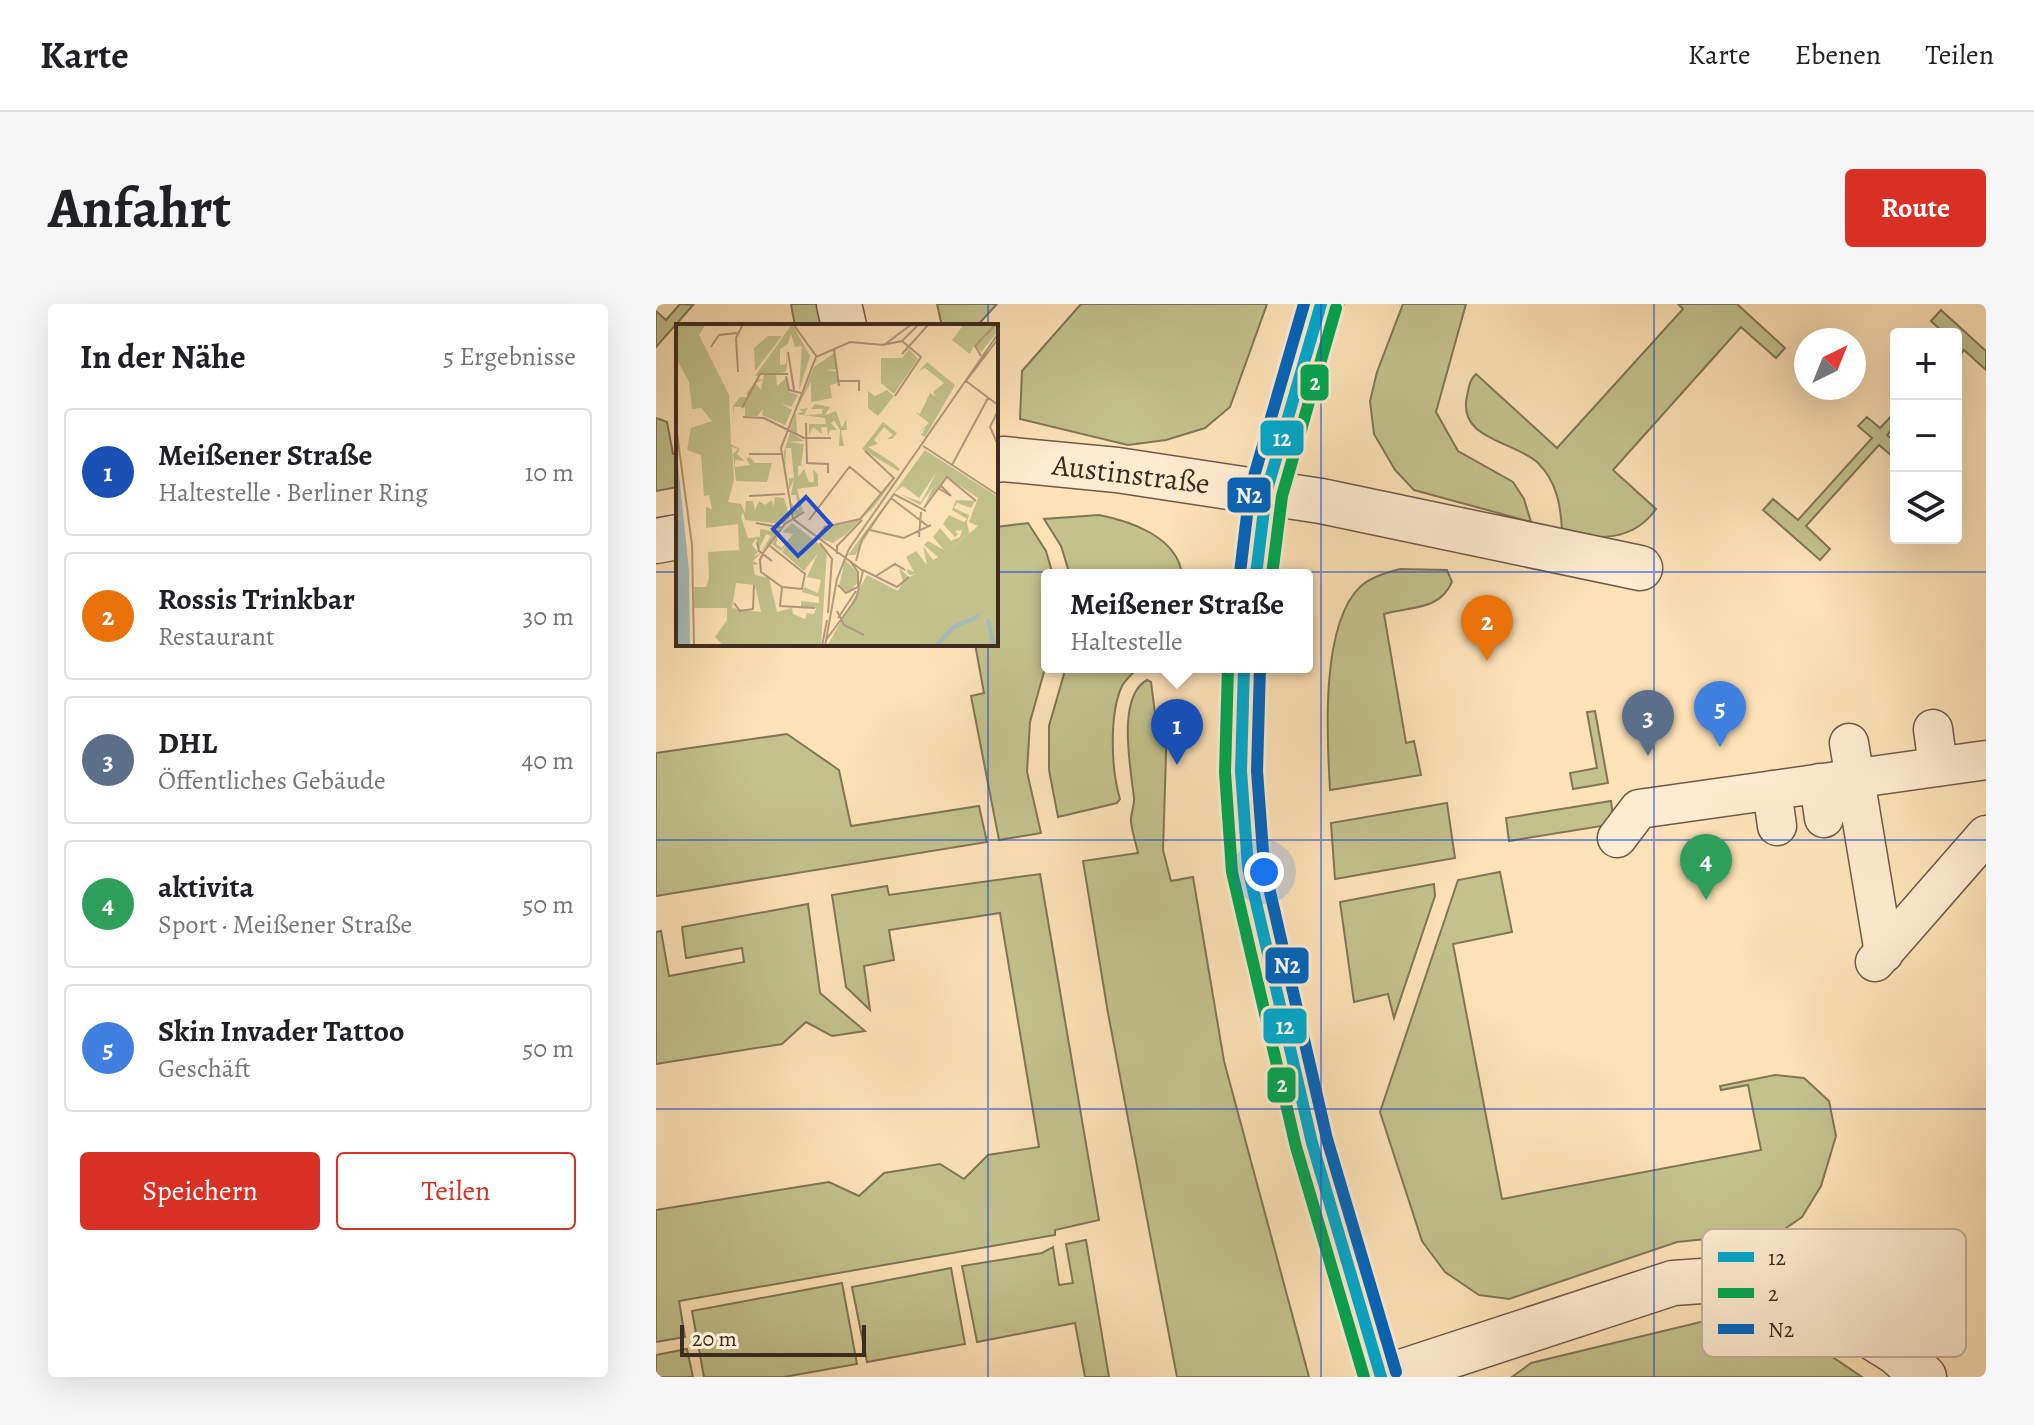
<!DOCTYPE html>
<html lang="de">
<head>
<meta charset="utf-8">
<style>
	body { margin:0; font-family:Alegreya,serif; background:#f6f6f6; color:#202124 }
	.controls { position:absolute; right:24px; top:24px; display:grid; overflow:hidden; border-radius:8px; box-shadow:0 8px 32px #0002 }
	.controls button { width:72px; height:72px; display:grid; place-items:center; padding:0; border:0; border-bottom:2px solid #e0e0e0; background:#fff; color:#202124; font:40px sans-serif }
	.compass { position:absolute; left:1138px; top:24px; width:72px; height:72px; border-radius:50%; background:#fff; box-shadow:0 8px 32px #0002; rotate:43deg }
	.scale { position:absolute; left:24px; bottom:20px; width:186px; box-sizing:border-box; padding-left:8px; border:4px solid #3e2b20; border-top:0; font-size:22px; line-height:28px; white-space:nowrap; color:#3e2b20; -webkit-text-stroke:6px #feecd0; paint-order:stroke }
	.you { position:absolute; left:608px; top:568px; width:28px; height:28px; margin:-20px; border:6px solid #fff; border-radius:50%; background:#1a73e8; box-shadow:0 0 0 12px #1a73e833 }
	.badge { display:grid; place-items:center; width:52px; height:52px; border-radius:50%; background:#d93025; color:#fff; font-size:26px; font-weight:700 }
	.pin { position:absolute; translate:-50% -66px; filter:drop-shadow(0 2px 4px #0008) }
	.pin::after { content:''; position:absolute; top:42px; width:28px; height:24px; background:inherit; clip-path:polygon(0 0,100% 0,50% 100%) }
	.popup { position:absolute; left:385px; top:265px; width:272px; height:104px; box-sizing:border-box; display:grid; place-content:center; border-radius:8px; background:#fff; filter:drop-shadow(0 2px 6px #0005); font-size:26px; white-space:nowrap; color:#757577 }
	.popup b { font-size:30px; color:#202124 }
	.popup::after { content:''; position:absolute; left:50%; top:100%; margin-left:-16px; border:16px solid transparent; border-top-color:#fff }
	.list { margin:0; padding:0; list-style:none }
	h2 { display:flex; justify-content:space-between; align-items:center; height:104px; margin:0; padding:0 32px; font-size:34px }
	h2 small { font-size:26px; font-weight:400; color:#757577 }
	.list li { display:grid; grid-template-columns:52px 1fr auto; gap:24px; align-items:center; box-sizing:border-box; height:128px; margin:0 16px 16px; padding:0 16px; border:2px solid #e0e0e0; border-radius:8px }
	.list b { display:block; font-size:30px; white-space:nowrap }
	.list p { margin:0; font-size:26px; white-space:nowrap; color:#757577 }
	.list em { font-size:26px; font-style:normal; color:#757577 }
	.actions { display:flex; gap:16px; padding:24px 32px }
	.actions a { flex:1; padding:18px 0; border:2px solid #d93025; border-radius:8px; text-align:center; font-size:28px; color:#d93025 }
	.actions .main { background:#d93025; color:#fff }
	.icon { flex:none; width:44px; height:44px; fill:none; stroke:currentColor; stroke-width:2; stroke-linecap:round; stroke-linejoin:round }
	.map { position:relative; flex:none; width:1330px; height:1073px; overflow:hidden; border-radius:8px }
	header { display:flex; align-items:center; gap:48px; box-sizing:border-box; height:112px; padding:0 40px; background:#fff; border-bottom:2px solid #e0e0e0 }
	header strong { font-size:38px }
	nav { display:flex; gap:44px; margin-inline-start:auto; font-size:28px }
	.intro { display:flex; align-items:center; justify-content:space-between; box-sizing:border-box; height:192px; padding:0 48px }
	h1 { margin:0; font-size:56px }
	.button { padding:20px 36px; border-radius:8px; background:#d93025; color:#fff; font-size:28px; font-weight:700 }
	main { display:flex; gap:48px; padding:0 48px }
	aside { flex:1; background:#fff; border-radius:8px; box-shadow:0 8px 32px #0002 }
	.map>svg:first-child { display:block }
</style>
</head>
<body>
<header>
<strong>Karte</strong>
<nav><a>Karte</a><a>Ebenen</a><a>Teilen</a></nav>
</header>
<div class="intro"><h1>Anfahrt</h1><a class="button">Route</a></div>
<main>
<aside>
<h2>In der Nähe<small>5 Ergebnisse</small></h2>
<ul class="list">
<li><span class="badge" style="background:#1a4fb4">1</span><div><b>Meißener Straße</b><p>Haltestelle · Berliner Ring</p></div><em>10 m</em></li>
<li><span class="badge" style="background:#e8710a">2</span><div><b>Rossis Trinkbar</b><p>Restaurant</p></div><em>30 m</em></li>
<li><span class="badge" style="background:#5c6f8a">3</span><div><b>DHL</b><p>Öffentliches Gebäude</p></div><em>40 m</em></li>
<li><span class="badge" style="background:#2e9e5b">4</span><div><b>aktivita</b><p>Sport · Meißener Straße</p></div><em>50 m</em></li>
<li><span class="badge" style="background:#3f7fe0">5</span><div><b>Skin Invader Tattoo</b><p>Geschäft</p></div><em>50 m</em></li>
</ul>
<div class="actions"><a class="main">Speichern</a><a>Teilen</a></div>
</aside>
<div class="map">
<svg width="1330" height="1073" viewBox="0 0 1330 1073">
	<rect width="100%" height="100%" fill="#fde2b7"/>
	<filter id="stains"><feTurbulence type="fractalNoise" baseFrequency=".0025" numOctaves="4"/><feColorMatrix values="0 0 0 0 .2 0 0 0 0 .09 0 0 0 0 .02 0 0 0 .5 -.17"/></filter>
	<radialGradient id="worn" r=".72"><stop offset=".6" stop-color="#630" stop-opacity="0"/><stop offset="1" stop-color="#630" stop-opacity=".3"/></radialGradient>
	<!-- green -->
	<path fill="#c3c28c" stroke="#807656" stroke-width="2" d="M24 0 37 1 0 43V7L10 16Z
		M135 0H167L171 22H139Z
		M281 0H341L321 22H286Z
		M425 0H611L574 103 549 124 510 136 472 141 364 115 366 67Z
		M747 0H810L780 108 802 147 857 178 868 195 875 218 758 186 739 166 718 130 714 97 721 68Z
		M1022 0H1081L1129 44 1120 54 1085 23 957 166 1000 205C977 238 941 236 906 228 905 202 901 178 882 159 859 137 801 136 811 92 813 84 813 76 820 70L901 144 1027 5Z
		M1285 6 1330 47V66L1308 46 1300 55V30H1289L1275 17Z
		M1240 107V121L1231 131 1240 139V150L1237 153 1223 141 1150 222 1174 245 1164 256 1107 206 1117 195 1142 216 1216 134 1202 122 1211 113 1224 124Z
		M0 114 11 118 17 150H22V183L0 187Z
		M443 211C474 217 522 233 526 271H414L405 242 388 215Z
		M372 219 390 247 397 271H391V357L374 418 371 468 385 529 343 536 315 392 328 389 319 340H340V223Z
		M744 265 791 266 796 278C783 307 755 302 728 310L750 439 758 437 765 471 674 486C671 434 664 320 705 282 715 273 730 269 744 265Z
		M410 363H483C478 368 470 375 466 382 453 410 455 465 464 495L461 499 402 513 393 466V422Z
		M491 376 495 378 500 417 511 419 507 546 515 577 537 573 568 757 653 1073H521L452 709 427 557 482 549C480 539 476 528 475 518 474 510 479 502 478 494 475 465 460 393 491 376Z
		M939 407 952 479 917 485 914 469 941 464 931 408Z
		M131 430 183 466 195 522 323 502 331 538 0 592V449Z
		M955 497 958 520 853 537 850 514Z
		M791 499 799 554 679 575 675 519Z
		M844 568 856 628 797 640 846 895 1105 846 1092 781 1065 786 1064 782 1119 771 1148 774 1173 797 1180 832 1165 882 1146 913 1120 931 1094 937 1060 934 1021 938 853 995 823 991 789 968 766 937 724 808 802 576Z
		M384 570 443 916 399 926V931L23 997 29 1033 0 1038V906L173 878 203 892 228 869 284 860 308 875 332 851 383 843 344 609 233 626 238 656 208 662 214 706 190 683 176 591 231 582 233 591Z
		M778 580 779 592 738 714 732 690 698 698 684 598Z
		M152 600 164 689 209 727 176 732 150 718 126 740 0 760V628L5 627 13 672 88 658 86 644 30 654 26 623Z
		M430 936 453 1073H429L419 1019 321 1038 306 962 386 949 397 943 403 981 417 979 410 940Z
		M295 964 309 1040 211 1058 196 983Z
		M186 979 201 1060 128 1073H48L36 1007Z
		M1101 1015 1144 1031 1206 1073H856L875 1059 1053 1016Z
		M31 1045 37 1073H0V1051Z"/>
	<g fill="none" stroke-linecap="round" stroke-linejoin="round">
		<!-- pedestrian casing -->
		<g stroke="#6e5946" stroke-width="41">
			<path id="pedestrian" d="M1277 425 1282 463
				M1193 439 1228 649
				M1163 479 1168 514
				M1116 486 1121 522
				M961 534 983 505 1330 456
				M1219 658 1330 531"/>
		</g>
		<!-- minor casing -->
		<g stroke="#6e5946" stroke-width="47">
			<path id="minor" d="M183 0 188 22
				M340 156 347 155 461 166 665 197 984 264
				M0 237 22 233
				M730 1073 1017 979 1061 976 1155 995 1240 1048 1268 1073"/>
		</g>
		<!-- tertiary casing -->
		<g stroke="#6e5946" stroke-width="47">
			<path id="tertiary" d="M600 271 610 189 665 0
				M588 363 585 467 592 564 656 839 725 1073"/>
		</g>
		<!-- pedestrian -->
		<use href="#pedestrian" stroke="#feecd0" stroke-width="38"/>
		<!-- minor -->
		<use href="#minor" stroke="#feecd0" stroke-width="44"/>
		<!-- tertiary -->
		<use href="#tertiary" stroke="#feecd0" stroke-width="44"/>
		<!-- bus-1 casing -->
		<g stroke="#feecd0" stroke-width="18">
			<path id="bus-1" d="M600 271 610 189 665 0
				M588 363 585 467 592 564 656 839 725 1073"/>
		</g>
		<!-- bus-2 casing -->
		<g stroke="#feecd0" stroke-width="18">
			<path id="bus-2" d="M616 271 626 192 680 4
				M572 363 569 468 576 568 640 843 708 1073"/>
		</g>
		<!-- bus-3 casing -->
		<g stroke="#feecd0" stroke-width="18">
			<path id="bus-3" d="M584 269 594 186 648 0
				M604 363 601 467 608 562 671 835 740 1068"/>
		</g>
		<!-- bus-1 -->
		<use href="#bus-1" stroke="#00a9ce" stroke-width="12"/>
		<!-- bus-2 -->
		<use href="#bus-2" stroke="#00a651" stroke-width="12"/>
		<!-- bus-3 -->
		<use href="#bus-3" stroke="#0065bd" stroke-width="12"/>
	</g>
	<!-- grid -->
	<path fill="none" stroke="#1d4ed8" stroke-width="2" stroke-opacity="0.55" d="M332 0V22M665 0V1073M998 0V1073M0 268H22M340 268H1330M332 340V1073M0 536H1330M0 805H1330"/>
	<g text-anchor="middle" stroke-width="8" stroke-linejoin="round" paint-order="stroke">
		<!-- street labels -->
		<g font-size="30" fill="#3e2b20" stroke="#feecd0">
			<text transform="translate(475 170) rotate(7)" y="10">Austinstraße</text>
		</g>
	</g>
	<!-- overview -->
	<g transform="translate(20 20)">
		<rect width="322" height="322" fill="#fde2b7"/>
		<path d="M0 0H30L23 11 53 71 55 120 64 125 61 130 69 137 59 136V143L74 141 70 135 74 133 79 139H96L91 158 60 157 57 130 62 125 56 123 58 156 52 178 65 180 69 189 70 177H77L79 186 83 177 89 181 96 176 97 183 99 173 108 174 114 194 107 200 69 196 67 188 65 193 72 214 84 213V205L101 208 100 200 104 203 96 217 85 228 95 212 90 210 83 225 80 214 76 221 82 228 77 233 85 229 77 237 83 240 77 241 79 251 93 254 101 288 116 284 117 290 129 295 131 289 138 290 140 284 125 283V277L143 279V273L126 268 128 263 142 269 145 256 131 253 142 229 128 247 106 228 112 219 105 227 96 220 102 211 100 220 106 224 117 210 106 208 116 199 151 226 145 322H48L39 313 51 296V284H18V263H30L33 254 32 228 63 226 62 200 30 204V183L36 185 33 171 28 172 25 131 11 126 15 104 36 97 25 84 16 85 13 58 0 34ZM60 259 79 261 85 288 56 284ZM116 0 134 32 123 67 126 22 119 23 115 10 111 21 104 25V41L110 40 111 26V41L110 48 79 52ZM288 0H322V7L305 28 299 22 312 11 299 20 294 30 276 16ZM92 12H106L79 47 78 24ZM233 25 242 35 218 70 205 59V34H226ZM158 29 161 45 150 46 162 48V59L154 61 156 74 135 78V58L121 84 138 43ZM251 38 279 61 249 113 245 111 250 103 242 109 253 99 239 88 244 90 254 69 260 73 257 68 268 59 249 44 243 47ZM100 50 101 62 110 54 113 68 122 71 115 83 104 79 116 86 109 101 86 91 87 85 81 92H69V83H58L57 94V82L64 73H74L70 70 81 55 87 56 79 59 85 66 88 51ZM211 66 218 72 202 92 192 84V67L199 72ZM139 80 154 83 149 91 160 87 166 104 170 95 171 106H165L168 122H163L164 106 158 96 155 99 161 106H154L152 113 151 103H145L146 110 137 103 133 111V100H150L149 94 120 90 121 109 114 106 119 90 127 88 123 85 132 84 128 91 146 90V85H135ZM207 98 221 109 216 115H211L217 111 208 103 198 116 202 120 192 123 217 139 224 145 222 147 186 125ZM114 108 128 117 112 118 128 120 125 141H129L122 142V153L128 145 133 158H138L137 145 142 151V162L121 165 127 187 120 192 117 190 114 178 123 187 120 171H115L118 155 113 166V154H118L115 124H110L109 152 108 128ZM249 126 322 173V322H151L191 251 222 267 227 258 223 244 233 253 240 250 234 251 232 250 231 245 238 248 230 233 240 227 251 241 247 222 257 236 262 233 248 221 252 217 268 226 257 213 264 204 275 217 284 213 286 206 279 207 282 210 279 213 267 200 273 191 288 198 291 195 276 186 280 176 299 177 295 184 281 179 278 184 293 191 291 198 293 209 262 235 302 202 293 198 302 174 271 153 248 183 257 163 244 181 224 170 245 178 260 149 243 174 227 162 217 170 179 231H172ZM217 157 198 183 169 211 157 219 144 214 150 204 184 196ZM169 236 181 248V259L173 269 163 262Z" fill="#c3c28c" fill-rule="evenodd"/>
		<path d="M0 122 13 246 14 322H0Z" fill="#a5bbba"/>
		<path fill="none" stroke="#a5bbba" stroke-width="4" d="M312 295 318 322M260 322 278 303 303 292"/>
		<path fill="none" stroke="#b1997b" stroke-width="2" d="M117 0 141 33M322 15 290 57 322 81M206 21 226 17 243 0M208 21 236 0M35 23 43 11 61 9M158 25 163 62M112 28 118 66M226 30 252 1M305 32 299 22 320 0M62 48 60 14 67 0M110 52 113 66 125 69M163 57H183V67M219 72 245 33 226 17M66 84 84 50H112M322 87 314 103 322 121M67 93 88 94 128 114H155M130 99 131 139 152 140V149M0 102 16 221 18 322M247 122 322 171M73 130H105M276 141 312 74M174 143 206 170M262 164 275 172 264 161M73 172 109 170M215 174 253 203M248 184 271 153 300 177M133 196 174 142M80 199 107 204M194 206 228 214 255 201M243 213 245 188M140 215 149 203 184 195 218 154 189 127M81 218 83 227 96 237M144 219 156 235 152 289M94 222 129 250 126 265 106 263 85 248 84 236 87 229 109 200 128 188M161 230V222L186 196M180 237 186 215 218 170 250 187M187 246 221 263 233 253M200 252 219 240 229 246M162 261 170 269 182 263V248L173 236M106 263 104 282 139 284M58 279 64 287 77 285 78 261M161 287 168 301 188 311M162 294 180 267M150 316 180 275 187 247 117 195 105 124 140 33 174 18 208 21M146 322 151 296M149 322 161 255 173 225 322 10"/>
		<path fill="#1d4ed8" fill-opacity="0.15" stroke="#1d4ed8" stroke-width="4" d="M130 173 155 201 122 232 97 205Z"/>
		<rect width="322" height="322" fill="none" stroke="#3e2b20" stroke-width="4"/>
	</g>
	<!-- legend -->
	<rect x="1046" y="925" width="264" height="128" rx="12" fill="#feecd0" stroke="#c4b29b" stroke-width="2"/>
	<rect x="1062" y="948" width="36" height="10" fill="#00a9ce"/>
	<rect x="1062" y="984" width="36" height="10" fill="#00a651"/>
	<rect x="1062" y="1020" width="36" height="10" fill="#0065bd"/>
	<g font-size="22" fill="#3e2b20">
		<text x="1112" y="961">12</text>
		<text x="1112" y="997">2</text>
		<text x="1112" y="1033">N2</text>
	</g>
	<g stroke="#feecd0" stroke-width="3">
		<rect x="643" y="59" width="31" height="39" rx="8" fill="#00a651"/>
		<rect x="603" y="115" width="46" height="38" rx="8" fill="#00a9ce"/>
		<rect x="570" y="172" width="46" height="38" rx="8" fill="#0065bd"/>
		<rect x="608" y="642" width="46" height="39" rx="8" fill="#0065bd"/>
		<rect x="606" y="703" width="46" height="38" rx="8" fill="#00a9ce"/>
		<rect x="610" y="762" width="31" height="38" rx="8" fill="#00a651"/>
	</g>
	<g font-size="22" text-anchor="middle" font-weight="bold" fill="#fff">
		<text x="659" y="86">2</text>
		<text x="626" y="142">12</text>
		<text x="593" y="199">N2</text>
		<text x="631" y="669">N2</text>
		<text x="629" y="730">12</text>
		<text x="626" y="788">2</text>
	</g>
	<rect width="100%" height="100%" filter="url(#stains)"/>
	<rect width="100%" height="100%" fill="url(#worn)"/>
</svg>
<div class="controls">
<button>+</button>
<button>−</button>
<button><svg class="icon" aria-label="layers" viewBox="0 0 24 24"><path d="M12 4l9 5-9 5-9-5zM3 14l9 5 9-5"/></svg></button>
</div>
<svg class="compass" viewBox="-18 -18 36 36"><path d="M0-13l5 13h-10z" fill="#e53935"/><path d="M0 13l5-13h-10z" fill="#757577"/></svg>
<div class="scale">20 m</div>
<div class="you"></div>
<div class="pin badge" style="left:521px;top:461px;background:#1a4fb4">1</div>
<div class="popup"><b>Meißener Straße</b>Haltestelle</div>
<div class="pin badge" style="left:831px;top:357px;background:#e8710a">2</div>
<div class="pin badge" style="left:992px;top:452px;background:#5c6f8a">3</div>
<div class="pin badge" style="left:1050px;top:596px;background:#2e9e5b">4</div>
<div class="pin badge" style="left:1064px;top:443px;background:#3f7fe0">5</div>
</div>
</main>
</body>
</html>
